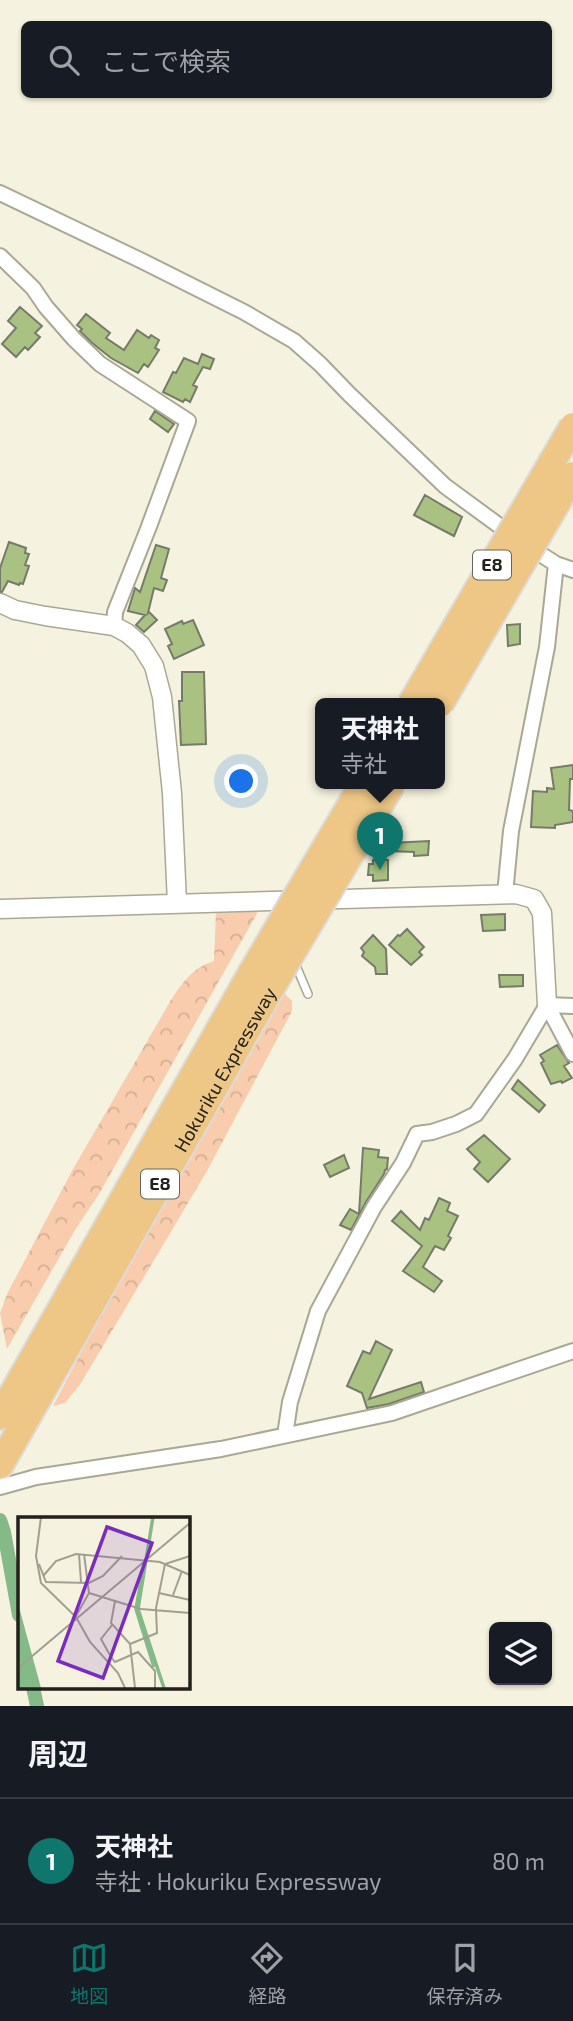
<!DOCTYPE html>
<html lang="ja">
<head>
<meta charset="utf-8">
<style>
	body { margin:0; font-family:"Exo 2","Noto Sans JP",sans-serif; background:#242831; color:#f1f3f6 }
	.controls { position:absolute; right:21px; bottom:21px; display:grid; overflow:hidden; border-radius:10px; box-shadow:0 2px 5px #0004 }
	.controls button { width:63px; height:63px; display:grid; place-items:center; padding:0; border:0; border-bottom:2px solid #363941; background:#171b24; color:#f1f3f6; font:35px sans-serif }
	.you { position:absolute; left:242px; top:782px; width:24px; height:24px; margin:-18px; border:5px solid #fff; border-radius:50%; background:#1a73e8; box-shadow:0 0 0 10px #1a73e833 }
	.badge { display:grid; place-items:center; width:46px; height:46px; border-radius:50%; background:#0f766e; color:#fff; font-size:23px; font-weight:700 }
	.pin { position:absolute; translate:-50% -58px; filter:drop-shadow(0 2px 4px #0008) }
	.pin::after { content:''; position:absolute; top:37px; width:24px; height:21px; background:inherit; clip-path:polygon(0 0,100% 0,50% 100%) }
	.popup { position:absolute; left:315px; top:698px; width:130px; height:91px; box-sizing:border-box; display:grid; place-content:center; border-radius:10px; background:#171b24; filter:drop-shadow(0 2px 5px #0005); font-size:23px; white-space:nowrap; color:#9ea1a6 }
	.popup b { font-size:26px; color:#f1f3f6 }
	.popup::after { content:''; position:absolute; left:50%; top:100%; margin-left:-14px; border:14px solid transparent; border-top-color:#171b24 }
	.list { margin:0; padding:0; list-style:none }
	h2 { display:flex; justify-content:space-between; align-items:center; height:91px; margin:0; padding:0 28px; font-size:30px }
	h2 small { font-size:23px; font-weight:400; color:#9ea1a6 }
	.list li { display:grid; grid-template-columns:46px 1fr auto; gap:21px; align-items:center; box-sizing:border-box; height:126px; padding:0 28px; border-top:2px solid #363941 }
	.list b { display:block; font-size:26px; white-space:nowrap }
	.list p { margin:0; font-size:23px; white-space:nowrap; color:#9ea1a6 }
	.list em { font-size:23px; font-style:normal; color:#9ea1a6 }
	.icon { flex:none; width:38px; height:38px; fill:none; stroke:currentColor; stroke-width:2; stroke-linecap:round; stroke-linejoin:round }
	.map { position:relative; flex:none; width:573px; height:1706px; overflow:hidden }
	.search { position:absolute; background:#171b24; box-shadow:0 2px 5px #0004; left:21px; right:21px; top:21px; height:77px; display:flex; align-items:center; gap:18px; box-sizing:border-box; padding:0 24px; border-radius:10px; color:#9ea1a6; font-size:26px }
	.sheet { height:217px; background:#171b24 }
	nav { display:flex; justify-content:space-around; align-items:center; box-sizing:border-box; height:98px; border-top:2px solid #363941; background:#171b24; font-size:19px; color:#9ea1a6 }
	nav a { display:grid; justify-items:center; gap:4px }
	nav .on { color:#0f766e }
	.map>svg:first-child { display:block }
</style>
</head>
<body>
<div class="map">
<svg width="573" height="1706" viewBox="0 0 573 1706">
	<defs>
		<pattern id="forest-crowns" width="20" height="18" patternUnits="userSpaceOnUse" patternTransform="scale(1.75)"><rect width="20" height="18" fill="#f8ccad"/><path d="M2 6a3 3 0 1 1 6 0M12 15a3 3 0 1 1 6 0" fill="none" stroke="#d4af94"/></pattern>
	</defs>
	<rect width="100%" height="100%" fill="#f5f3df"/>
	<!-- forest -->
	<path fill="url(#forest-crowns)" d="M216 910H259L99 1194 75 1230 7 1349 0 1313 8 1292 73 1169 171 1000C183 982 192 968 214 961Z
		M285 994 292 1001V1011L207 1171 81 1383 65 1403 53 1406 166 1191 229 1079Z"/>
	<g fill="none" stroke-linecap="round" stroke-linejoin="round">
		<!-- canal -->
		<path stroke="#84ba88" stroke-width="14" d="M0 1520 4 1532 19 1615
			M33 1687 37 1706"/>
	</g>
	<!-- building -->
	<path fill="#aac281" stroke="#757b6a" stroke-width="2" d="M20 307 42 326 35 333 40 337 28 350 25 347 16 357 2 344 16 328 8 321Z
		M86 314 110 333 106 338 124 350 137 330 149 338 151 335 159 340 155 348 159 350 148 367 144 364 138 373 111 358 91 342 80 331 82 329 77 325Z
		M202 354 214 359 210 369 203 367 193 385 197 387 190 402 185 399 183 402 163 392 173 372 176 373 184 358 198 364Z
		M155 411 174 424 168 432 150 419Z
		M425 495 462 517 454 536 414 515Z
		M9 542 26 548 25 553 29 554 25 565 29 566 23 584 20 583 19 585 8 581 2 592H0V568Z
		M156 545 169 549 161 578 167 580 163 591 154 588 148 613 149 612 157 620 144 632 136 625 145 615 128 611 135 588 140 592Z
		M193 620 204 645 174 659 168 646 172 644 165 629 182 621 183 624Z
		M520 624V644L508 646 507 625Z
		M182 672H204L206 744 181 745 179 701H182Z
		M573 765V779H570L569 810 573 811V822L555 825V828L531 827 533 791 547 792V788L554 789 551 768Z
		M429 841 428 855 414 856V852L390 851V843Z
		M373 860H388V880L373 881V875H368L369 864H373Z
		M505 914V930L483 931 481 915Z
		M407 929 424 947 419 952 422 955 411 965 389 945 398 935 400 936Z
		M373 935 386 949 387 974H376L375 967 362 956 364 952 361 948Z
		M499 975H523V986L500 987Z
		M557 1045 569 1063 564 1066 572 1078 562 1083 561 1081 551 1084 541 1063 544 1061 540 1055Z
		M518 1080 545 1105 539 1112 512 1089Z
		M484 1135 510 1159 488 1182 474 1169 480 1162 467 1149Z
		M363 1148 379 1150 378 1157 388 1158 387 1169 385 1170 384 1174 366 1202 351 1230 340 1225 350 1209 359 1214Z
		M344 1155 349 1168 330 1177 324 1165Z
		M439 1198 450 1203 447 1211 458 1216 448 1236 451 1238 444 1250 435 1246 423 1267 442 1281 434 1292 403 1271 422 1246 392 1221 401 1211 420 1230 425 1218 429 1220Z
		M376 1341 392 1350 369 1399 421 1382 424 1392 389 1404 367 1408 362 1393 347 1386 363 1351 370 1354Z"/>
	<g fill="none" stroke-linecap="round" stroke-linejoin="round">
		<!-- service casing -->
		<g stroke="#a9a895" stroke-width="10">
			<path id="service" d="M294 961 308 994"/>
		</g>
		<!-- minor casing -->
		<g stroke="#a9a895" stroke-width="18">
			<path id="minor" d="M0 193 138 259 244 312 294 341 320 364 349 394 445 486 520 541 556 564 573 570
				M0 256 33 288 46 307 74 339 100 364 188 421 148 529 115 612 114 626
				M505 894 511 831 547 647 556 564
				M547 1005 573 1054
				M547 1005 573 1006
				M285 1435 290 1402 318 1311 374 1207 403 1163 417 1134 432 1132 456 1124 476 1114 515 1059 547 1005
				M0 1487 36 1477 221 1449 392 1413 573 1351"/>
		</g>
		<!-- tertiary casing -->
		<g stroke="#a9a895" stroke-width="21">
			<path id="tertiary" d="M0 603 15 610 45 616 114 626 127 633 141 645 154 666 162 697 172 793 177 903
				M0 909 516 894 534 899 542 913 547 1005"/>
		</g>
		<!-- motorway casing -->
		<g stroke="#dcdbda" stroke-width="30">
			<g id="motorway">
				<path d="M0 1416 252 972"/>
				<path id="s1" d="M0 1465 274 983"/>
			</g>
		</g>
		<!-- service -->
		<use href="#service" stroke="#fff" stroke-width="7"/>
		<!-- minor -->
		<use href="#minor" stroke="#fff" stroke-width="14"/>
		<!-- tertiary -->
		<use href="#tertiary" stroke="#fff" stroke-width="18"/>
		<!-- motorway -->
		<use href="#motorway" stroke="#eec787" stroke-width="26"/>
		<!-- motorway-bridge casing -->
		<g stroke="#dcdbda" stroke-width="30" stroke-linecap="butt">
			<path id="motorway-bridge" d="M411 704 573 426
				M440 704 573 475
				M252 972 363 784
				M274 983 392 784"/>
		</g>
		<!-- motorway-bridge -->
		<use href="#motorway-bridge" stroke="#eec787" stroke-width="26"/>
	</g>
	<g text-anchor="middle" stroke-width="5" stroke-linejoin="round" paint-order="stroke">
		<!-- shield labels -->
		<g fill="#fff" stroke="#64645f" stroke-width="2">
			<rect x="473" y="550.5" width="38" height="29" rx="5"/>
			<rect x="141" y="1169.5" width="38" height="29" rx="5"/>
		</g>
		<g font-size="18" font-weight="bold" fill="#22211a">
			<text x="492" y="571">E8</text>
			<text x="160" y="1190">E8</text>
		</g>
		<!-- street labels -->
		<g font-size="19" fill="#22211a" stroke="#fff">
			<text dy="7" stroke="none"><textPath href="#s1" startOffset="455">Hokuriku Expressway</textPath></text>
		</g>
	</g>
	<!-- overview -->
	<g transform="translate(18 1517)">
		<rect width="172" height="172" fill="#f5f3df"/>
		<path d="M0 86 4 101 23 171H0Z" fill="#84ba88"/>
		<path fill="none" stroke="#84ba88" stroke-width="3.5" d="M135 0 120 92 146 171M125 52 118 92 136 150"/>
		<path fill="none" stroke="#a19f90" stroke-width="2" d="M23 0 18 39 23 66 58 100 72 125 100 156 107 171M61 37 63 65M21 47 28 65 71 66 85 59 104 39M26 58 38 44 58 37 142 45 172 58M71 76 123 92 172 96M141 76 172 83M155 78 164 54M97 84 93 106 112 127 117 171M58 99 71 76 66 37M94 108 83 122 93 140 97 145 120 135 137 154V171M112 127 139 116 138 91 147 47 172 39M0 151 172 6"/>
		<path fill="#7b2cbf" fill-opacity="0.15" stroke="#7b2cbf" stroke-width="3.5" d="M89 10 134 26 85 161 40 144Z"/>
		<rect width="172" height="172" fill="none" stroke="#22211a" stroke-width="3.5"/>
	</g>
</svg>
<div class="controls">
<button><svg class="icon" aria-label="layers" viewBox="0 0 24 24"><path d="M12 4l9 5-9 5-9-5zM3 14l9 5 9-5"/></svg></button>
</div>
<div class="you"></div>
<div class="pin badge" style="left:380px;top:870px">1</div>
<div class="popup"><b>天神社</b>寺社</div>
<div class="search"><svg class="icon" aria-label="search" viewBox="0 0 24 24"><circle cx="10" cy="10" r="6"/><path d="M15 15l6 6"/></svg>ここで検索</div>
</div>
<section class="sheet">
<h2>周辺<small></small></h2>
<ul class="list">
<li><span class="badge">1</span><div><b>天神社</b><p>寺社 · Hokuriku Expressway</p></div><em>80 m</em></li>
</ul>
</section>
<nav>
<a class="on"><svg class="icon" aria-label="map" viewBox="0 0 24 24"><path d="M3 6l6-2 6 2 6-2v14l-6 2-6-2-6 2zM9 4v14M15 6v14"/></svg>地図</a>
<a><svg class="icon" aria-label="directions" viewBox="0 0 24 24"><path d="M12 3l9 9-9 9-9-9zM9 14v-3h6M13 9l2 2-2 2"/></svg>経路</a>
<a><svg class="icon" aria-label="saved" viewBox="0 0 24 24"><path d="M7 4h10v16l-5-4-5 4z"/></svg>保存済み</a>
</nav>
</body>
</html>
